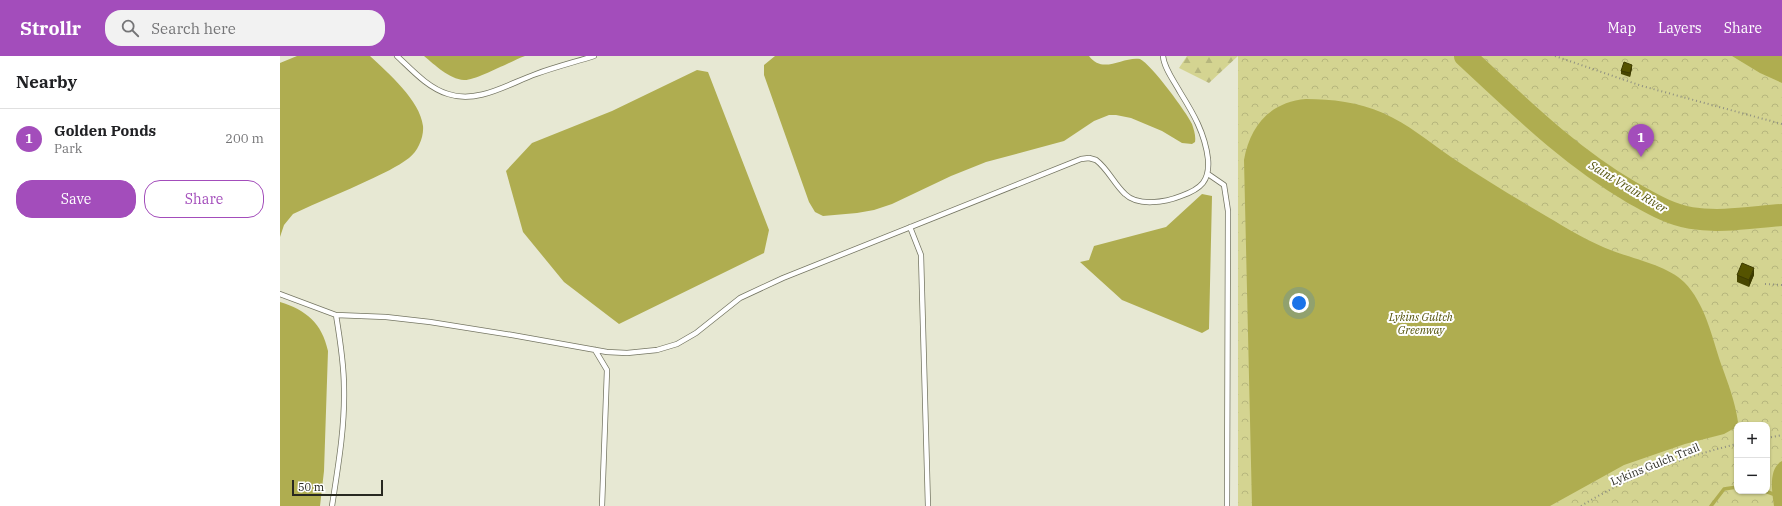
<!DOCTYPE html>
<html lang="en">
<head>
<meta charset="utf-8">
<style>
	body { margin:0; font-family:"IBM Plex Serif",serif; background:#f2f2f2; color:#202124 }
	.controls { position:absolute; right:12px; bottom:12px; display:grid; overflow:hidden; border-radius:8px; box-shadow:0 1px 3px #0004 }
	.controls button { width:36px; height:36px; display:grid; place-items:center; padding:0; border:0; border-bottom:1px solid #e0e0e0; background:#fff; color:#202124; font:20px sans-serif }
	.scale { position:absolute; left:12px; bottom:10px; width:91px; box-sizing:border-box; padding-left:4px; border:2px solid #282820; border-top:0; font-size:11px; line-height:14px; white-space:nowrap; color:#282820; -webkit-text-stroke:3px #fff; paint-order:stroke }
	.you { position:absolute; left:1019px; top:247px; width:14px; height:14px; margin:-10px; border:3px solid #fff; border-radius:50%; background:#1a73e8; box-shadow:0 0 0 6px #1a73e833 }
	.badge { display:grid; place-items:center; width:26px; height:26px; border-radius:50%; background:#a34dbb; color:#fff; font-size:13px; font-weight:700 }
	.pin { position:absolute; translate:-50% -33px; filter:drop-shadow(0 1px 2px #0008) }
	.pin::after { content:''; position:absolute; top:21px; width:14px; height:12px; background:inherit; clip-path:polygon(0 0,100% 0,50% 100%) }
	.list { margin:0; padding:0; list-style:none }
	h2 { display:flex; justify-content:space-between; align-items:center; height:52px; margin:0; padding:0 16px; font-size:17px }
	h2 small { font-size:13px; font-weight:400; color:#757577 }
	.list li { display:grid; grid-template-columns:26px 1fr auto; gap:12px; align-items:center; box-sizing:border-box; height:60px; padding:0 16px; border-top:1px solid #e0e0e0 }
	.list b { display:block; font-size:15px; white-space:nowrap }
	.list p { margin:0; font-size:13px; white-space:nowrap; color:#757577 }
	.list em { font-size:13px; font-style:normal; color:#757577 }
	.actions { display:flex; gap:8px; padding:12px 16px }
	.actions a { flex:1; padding:9px 0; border:1px solid #a34dbb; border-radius:16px; text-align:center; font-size:14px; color:#a34dbb }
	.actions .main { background:#a34dbb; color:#fff }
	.icon { flex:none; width:22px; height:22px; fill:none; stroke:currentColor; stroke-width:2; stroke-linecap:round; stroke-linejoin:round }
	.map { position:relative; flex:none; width:1502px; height:450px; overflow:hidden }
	header { display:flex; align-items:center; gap:24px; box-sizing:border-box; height:56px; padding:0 20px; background:#a34dbb; color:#fff }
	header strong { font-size:19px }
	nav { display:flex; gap:22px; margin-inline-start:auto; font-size:14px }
	.search { width:280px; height:36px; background:#f2f2f2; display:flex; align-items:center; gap:10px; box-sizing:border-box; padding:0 14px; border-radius:16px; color:#757577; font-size:15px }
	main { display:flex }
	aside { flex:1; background:#fff }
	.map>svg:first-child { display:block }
</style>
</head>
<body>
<header>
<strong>Strollr</strong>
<div class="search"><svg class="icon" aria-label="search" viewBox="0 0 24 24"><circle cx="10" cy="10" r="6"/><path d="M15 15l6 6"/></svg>Search here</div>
<nav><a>Map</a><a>Layers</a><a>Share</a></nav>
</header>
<main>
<aside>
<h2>Nearby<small></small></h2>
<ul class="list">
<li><span class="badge">1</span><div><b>Golden Ponds</b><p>Park</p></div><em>200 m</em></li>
</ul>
<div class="actions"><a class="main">Save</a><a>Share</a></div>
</aside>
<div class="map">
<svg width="1502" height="450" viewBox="0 0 1502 450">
	<defs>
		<pattern id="forest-firs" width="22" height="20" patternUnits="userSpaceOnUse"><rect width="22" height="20" fill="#d4d491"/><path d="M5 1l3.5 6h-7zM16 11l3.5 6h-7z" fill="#b6b67d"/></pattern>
		<pattern id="park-crowns" width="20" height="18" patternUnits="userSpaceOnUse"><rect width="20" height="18" fill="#d4d491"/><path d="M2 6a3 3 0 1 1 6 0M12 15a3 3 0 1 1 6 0" fill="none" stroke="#b6b67d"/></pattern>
	</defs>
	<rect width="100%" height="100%" fill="#e7e8d3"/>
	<!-- forest -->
	<path fill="url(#forest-firs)" d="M907 0H958L929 27 899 12Z"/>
	<!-- park -->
	<path fill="url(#park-crowns)" fill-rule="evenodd" d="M958 0H1502V450H958ZM1457 369H1487V435H1457Z"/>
	<!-- water -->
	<path fill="#afad50" d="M17 0H90C108 17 140 44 143 70 144 81 138 95 129 102 117 111 102 118 89 124 64 136 38 146 13 158L4 169 0 181V7Z
		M144 0H245C231 5 195 25 184 24 169 23 155 9 144 0Z
		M495 0H809C823 19 843 0 860 3 871 8 907 57 912 68 914 74 916 80 915 86L912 88 902 87 882 75 851 62 836 59H829L814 65 784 85 706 106 671 120 612 148 594 154 577 157 543 160 535 156 529 146 484 19V9Z
		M1452 0H1502V27L1480 17Z
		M417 14 428 16 489 174 484 197 339 268 284 226 243 176 226 115 252 87 332 55Z
		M1026 43C1052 43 1078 46 1103 57 1128 68 1148 85 1171 101 1202 122 1234 141 1266 160 1288 173 1309 186 1333 195 1354 203 1388 210 1404 226 1425 247 1432 281 1441 308 1448 327 1455 345 1458 366L1453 373 1444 378 1405 388 1344 409 1270 450H972L964 104C970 70 990 46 1026 43Z
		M922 138 932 140 929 273 922 277 842 244 800 206 809 204 814 190 886 171Z
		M0 246C26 254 42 267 48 295L44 415 40 450H0Z
		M1502 405V450H1494C1492 437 1488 412 1502 405Z"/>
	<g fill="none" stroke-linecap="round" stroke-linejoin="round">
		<!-- stream -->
		<path stroke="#afad50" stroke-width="3.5" d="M1485 435 1493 438
			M1431 450 1444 433 1457 431"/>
		<!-- river -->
		<path stroke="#afad50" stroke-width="22" d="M1185 0C1238 49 1288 99 1351 136 1371 147 1388 158 1411 162 1441 167 1473 161 1502 159"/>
		<!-- service casing -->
		<g stroke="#757663" stroke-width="6">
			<path id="service" d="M117 0C132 14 148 32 168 38 198 48 228 28 256 18 275 11 295 6 314 0
				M928 118 944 129 948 155 947 450
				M630 171 641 199 648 450
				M0 238 56 259 106 261 150 266 232 279 327 296 347 297 377 294 397 288 416 277 460 242 503 222 801 103 809 102 816 104C828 113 834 128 845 138 858 151 886 146 901 140 921 133 930 125 928 103 925 77 913 57 900 36 894 25 884 12 883 0
				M315 294 327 314 322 450
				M52 450C58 411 65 371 64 332 64 307 60 283 56 259"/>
		</g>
		<!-- path -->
		<path stroke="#8f9081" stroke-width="2" stroke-dasharray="1 3" stroke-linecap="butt" d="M1275 0 1362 30 1502 68
			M1485 228 1502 229
			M1487 382 1502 379
			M1301 450C1348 421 1403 401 1457 388"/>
		<!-- service -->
		<use href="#service" stroke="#fff" stroke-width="4.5"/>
	</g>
	<!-- wall -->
	<path fill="#494700" d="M1352 12 1350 21 1341 18V15Z
		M1457 219H1474L1469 231 1457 226Z"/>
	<!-- shaded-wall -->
	<path fill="#3c3a00" d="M1352 9V12L1350 21V17Z
		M1474 212V219L1469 231V224Z"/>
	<!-- building -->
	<path fill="#555300" stroke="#3c3a00" d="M1344 6 1352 9 1350 17 1341 15Z
		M1462 207 1474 212 1469 224 1457 219Z"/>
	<g text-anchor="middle" stroke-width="4" stroke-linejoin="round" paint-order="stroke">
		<!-- park labels -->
		<g font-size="11" font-style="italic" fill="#54530a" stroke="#fff">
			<text x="1141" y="265">Lykins Gultch<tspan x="1141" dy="13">Greenway</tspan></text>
		</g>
		<!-- street labels -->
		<g font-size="11" fill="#282820" stroke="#fff">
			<text transform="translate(1375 408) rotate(-22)" y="4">Lykins Gulch Trail</text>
		</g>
		<!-- water labels -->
		<g font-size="12" font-style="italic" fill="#585711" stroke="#fff">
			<text transform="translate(1348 131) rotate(31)" y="4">Saint Vrain River</text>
		</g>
	</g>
</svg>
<div class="controls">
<button>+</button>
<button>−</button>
</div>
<div class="scale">50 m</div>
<div class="you"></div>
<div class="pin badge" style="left:1361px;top:101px">1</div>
</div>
</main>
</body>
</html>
